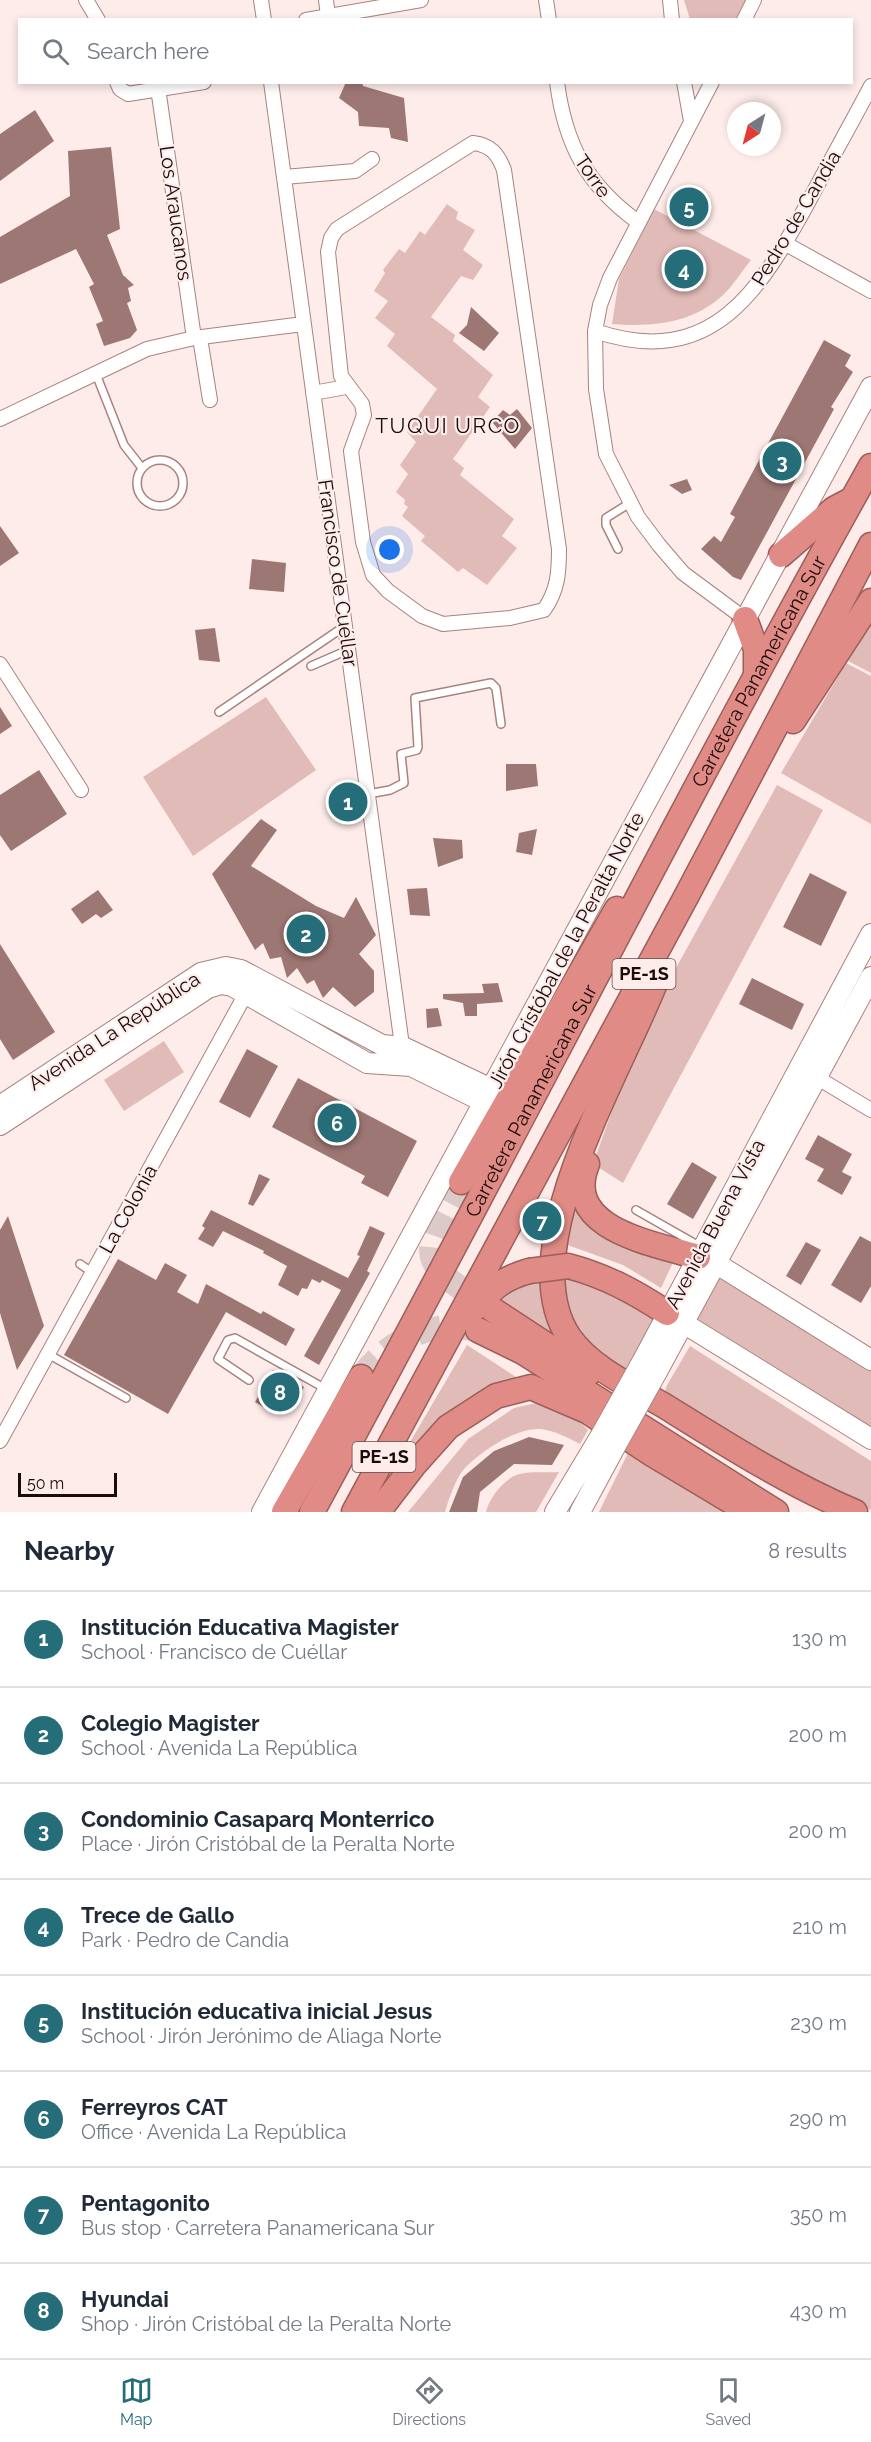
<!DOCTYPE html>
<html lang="en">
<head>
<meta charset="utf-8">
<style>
	body { margin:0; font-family:Raleway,sans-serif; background:#f6f6f7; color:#1f2937 }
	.compass { position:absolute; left:727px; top:102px; width:54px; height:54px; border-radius:50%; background:#fff; box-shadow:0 3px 9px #0003; rotate:216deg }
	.scale { position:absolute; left:18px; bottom:15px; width:99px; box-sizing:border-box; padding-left:6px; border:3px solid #1a0c0b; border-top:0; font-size:16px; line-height:21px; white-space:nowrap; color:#1a0c0b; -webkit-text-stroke:4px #feecea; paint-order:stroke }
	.you { position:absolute; left:390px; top:550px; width:21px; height:21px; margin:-15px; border:4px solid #fff; border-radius:50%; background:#1a73e8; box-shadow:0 0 0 9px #1a73e833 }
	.badge { display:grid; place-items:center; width:39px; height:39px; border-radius:50%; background:#256e79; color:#fff; font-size:20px; font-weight:700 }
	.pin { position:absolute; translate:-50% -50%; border:3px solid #fff; box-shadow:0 2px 6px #0006 }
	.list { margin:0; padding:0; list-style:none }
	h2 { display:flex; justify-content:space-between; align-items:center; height:78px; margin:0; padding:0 24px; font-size:26px }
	h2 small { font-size:20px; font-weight:400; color:#747a83 }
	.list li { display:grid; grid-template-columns:39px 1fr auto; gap:18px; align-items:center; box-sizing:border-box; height:96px; padding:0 24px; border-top:2px solid #e0e1e3 }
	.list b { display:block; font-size:22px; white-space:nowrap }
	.list p { margin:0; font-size:20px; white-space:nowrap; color:#747a83 }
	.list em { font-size:20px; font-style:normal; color:#747a83 }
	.icon { flex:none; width:33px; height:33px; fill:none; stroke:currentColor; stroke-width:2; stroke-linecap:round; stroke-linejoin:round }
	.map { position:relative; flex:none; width:871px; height:1512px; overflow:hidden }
	.search { position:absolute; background:#fff; box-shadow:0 3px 9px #0003; left:18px; right:18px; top:18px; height:66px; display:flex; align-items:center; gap:15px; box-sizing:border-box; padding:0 21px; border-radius:0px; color:#747a83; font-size:22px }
	.sheet { height:846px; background:#fff }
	nav { display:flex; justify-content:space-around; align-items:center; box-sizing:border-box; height:84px; border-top:2px solid #e0e1e3; background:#fff; font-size:16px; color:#747a83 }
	nav a { display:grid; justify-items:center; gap:3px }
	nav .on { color:#256e79 }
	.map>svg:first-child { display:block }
</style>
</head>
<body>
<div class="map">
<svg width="871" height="1512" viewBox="0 0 871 1512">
	<rect width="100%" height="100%" fill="#feecea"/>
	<!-- green -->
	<path fill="#e1bbb7" d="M684 0H751L741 20 690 19Z
		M447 204 458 212 456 219 475 230 463 250 483 265 473 280 461 276 431 317 455 335 453 341 493 375 478 397 490 407 453 459 464 468 460 475 514 519 502 536 517 548 487 585 463 568 458 572 421 541 425 536 402 516 408 507 404 504 405 500 396 492 408 474 400 465 416 442 407 432 437 389 387 346 395 334 375 318 388 301 374 291 385 273 383 270 399 249 405 253 420 231 425 235Z
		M654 209 751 260C742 271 733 286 722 296 691 324 651 327 612 324L619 279Z
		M871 624V673L848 661Z
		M846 663 871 676V824L781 773Z
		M266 697 316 770 193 856 143 777Z
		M777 785 823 810 623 1183 593 1164 639 1035Z
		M164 1041 184 1072 124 1111 104 1080Z
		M570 1199 676 1256 661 1288 623 1265 562 1243Z
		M718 1274 871 1368V1431L694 1320Z
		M560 1277 612 1288 661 1316 632 1372 594 1350 568 1315Z
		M544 1278 572 1350 498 1301 505 1291Z
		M467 1345 519 1379 487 1386 445 1415 414 1448 403 1454Z
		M690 1346 871 1461V1510L801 1481 665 1394 666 1387Z
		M541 1402 570 1412 588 1430 580 1444C567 1437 555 1431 541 1429 516 1427 480 1452 464 1469 455 1480 449 1499 445 1512H408L468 1439 514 1408Z
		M630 1449 733 1512H599Z
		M559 1472 536 1512H486C489 1498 505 1477 520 1474 532 1471 547 1473 559 1472Z"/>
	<!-- building -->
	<path fill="#9d7774" d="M346 82H362L363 86 404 98 408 142 391 138 389 128 359 126 358 112 339 98Z
		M35 110 54 141 0 181V134Z
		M111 147 120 229 107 235 123 275 134 285 128 288 131 301 127 303 137 330 130 338 104 346 96 324 103 321 89 287 94 284 76 249 0 284V237L70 196 68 151Z
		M471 307 499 333 484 351 459 333 467 325Z
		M824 340 851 355 845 366 853 372 831 407 834 409 741 580 733 577 701 549 714 536 721 542 735 517 730 514Z
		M517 409 532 428 515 449 492 422 503 410 510 415Z
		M687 479 692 490 682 494 669 485Z
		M0 526 19 553 0 566Z
		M252 559 286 563 284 592 249 589Z
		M215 628 220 662 199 660 195 630Z
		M0 707 12 726 0 734Z
		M506 764H536L538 786 506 791Z
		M39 770 67 814 11 851 0 835V795Z
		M261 819 277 830 251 866 316 906 344 918 356 897 376 935 359 954 374 971V992L355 1007 333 987 323 998 314 980 307 984 297 968 287 978 281 957 270 959 263 943 255 950 212 874Z
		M537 829 532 855 516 852 519 833Z
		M433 838 462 840 463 858 438 867Z
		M810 873 847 892 821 946 783 927Z
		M427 888 430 916 410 915 407 889Z
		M98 890 113 910 101 918 96 914 82 924 71 909Z
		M0 944 55 1032 13 1060 0 1039Z
		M752 978 804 1004 792 1030 739 1004Z
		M498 983 503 1002 477 1004V1016H465L463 1003 443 999V994L484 993 482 984Z
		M438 1008 442 1026 427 1028 426 1009Z
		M247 1049 278 1066 250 1118 219 1102Z
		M298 1078 417 1141 388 1197 361 1183 365 1176 272 1127Z
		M818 1135 852 1154 842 1172 852 1177 842 1195 817 1181 824 1169 805 1159Z
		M692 1162 717 1177 693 1219 667 1204Z
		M259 1174 270 1179 253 1206 248 1204Z
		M211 1210 348 1278 360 1256 357 1255 370 1226 385 1233 367 1271 370 1273 319 1365 304 1356 341 1290 322 1280 320 1283 312 1279 307 1289 302 1288 298 1296 278 1285 287 1266 263 1253 264 1251 223 1231 213 1247 198 1239 205 1228 202 1226Z
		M8 1216 44 1326 17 1370 0 1313V1230Z
		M860 1236 871 1242V1286L861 1303 831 1285Z
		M806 1242 821 1250 801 1285 786 1276Z
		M118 1259 156 1280 165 1263 187 1275 177 1292 198 1304 206 1284 261 1314 263 1311 295 1329 286 1346 226 1312 168 1414 64 1355Z
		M273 1370 304 1387 291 1409 271 1398 265 1408 255 1402Z
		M529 1437 564 1445 552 1465 514 1464 480 1492 477 1512H449L463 1477 494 1451Z"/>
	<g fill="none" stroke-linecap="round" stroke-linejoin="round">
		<!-- highway-tunnel -->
		<path stroke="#dccac9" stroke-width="24" stroke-dasharray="24 12" stroke-linecap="butt" d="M461 1182C423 1256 411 1257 487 1306
			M361 1377C387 1342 428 1320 472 1329"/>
		<!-- lane casing -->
		<g stroke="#a9827e" stroke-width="10">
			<path id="lane" d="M96 374 124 445 142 468
				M137 483a23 23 0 1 1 46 0a23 23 0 1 1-46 0Z
				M618 549 606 525V518L630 503
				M311 666 348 650
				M219 712 345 626
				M368 794 390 790 404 783 401 754 417 750 418 747 415 698 491 683 496 688 501 724
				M636 1210 701 1247
				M80 1264 93 1273
				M48 1354 126 1398
				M249 1380 218 1359 228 1340 235 1338 326 1389"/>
		</g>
		<!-- street casing -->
		<g stroke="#a9827e" stroke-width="16">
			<path id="street" d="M86 0 98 20
				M261 0 264 20
				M326 0 328 16
				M546 0 549 20
				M670 0 672 20
				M306 20 421 0
				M744 20 754 0
				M117 82 120 89 128 94 204 82
				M271 82 403 1053
				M557 82C565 145 587 185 638 222
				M684 82 691 121
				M712 82 610 278 600 305 595 331 596 389 606 454 638 517 659 545 683 573 745 619
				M158 88 194 338
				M473 143C491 145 498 154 504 170L559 549C559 572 558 590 544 610L510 618 443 624 422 616 388 591 373 575 363 542 351 451 364 415 362 404 341 376 328 252 331 238 337 229Z
				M284 177 355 171 372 159
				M786 244 871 291
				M595 331C713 371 761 289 810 199 830 161 851 124 871 86
				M200 338 210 400
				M313 393 346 387
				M0 419 147 349 194 338 303 324
				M0 664 81 790
				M811 1074 871 1110
				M0 1441 249 988"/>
		</g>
		<!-- secondary casing -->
		<g stroke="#a9827e" stroke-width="22">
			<path id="secondary" d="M0 1106 201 973 226 967 241 970 382 1045 403 1047 491 1089
				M0 1125 208 988 221 984 232 986 367 1063 411 1066 484 1102
				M707 1260 717 1264 871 1360
				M672 1316 871 1439
				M642 1362 871 934
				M658 1370 871 977
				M262 1512 871 387
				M555 1512 600 1437
				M580 1512 615 1447"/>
		</g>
		<!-- highway casing -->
		<g stroke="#9b5f5a" stroke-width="27">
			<g id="highway">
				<path d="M781 555 834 509 851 500"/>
				<path d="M745 619 756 649V675"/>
				<path d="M793 721 871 601"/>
				<path d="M659 973C627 1061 509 1248 569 1337 591 1369 635 1388 668 1408 729 1446 789 1484 855 1512"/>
				<path d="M587 1164C561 1230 654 1243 698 1257"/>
				<path d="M461 1182 617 909"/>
				<path d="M568 1266C606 1276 635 1292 667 1313"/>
				<path d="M474 1309C493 1288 501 1279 529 1271"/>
				<path d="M493 1310 589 1373"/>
				<path d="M478 1330 523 1352 776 1512"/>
				<path d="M284 1512 361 1377"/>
				<path id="s1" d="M312 1512C501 1165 678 811 871 466"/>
				<path d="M354 1512 687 895 871 545"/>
				<path d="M378 1512 414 1465 448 1427 496 1396 531 1387 587 1411 652 1454 749 1512"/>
			</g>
		</g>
		<!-- lane -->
		<use href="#lane" stroke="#fff" stroke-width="7"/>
		<!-- street -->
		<use href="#street" stroke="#fff" stroke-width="14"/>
		<!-- secondary -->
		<use href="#secondary" stroke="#fff" stroke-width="20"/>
		<!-- highway -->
		<use href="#highway" stroke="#e08b85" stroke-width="24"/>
		<!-- secondary-bridge casing -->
		<g stroke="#a9827e" stroke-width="22" stroke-linecap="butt">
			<path id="secondary-bridge" d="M600 1437 642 1362
				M615 1447 658 1370"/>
		</g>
		<!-- highway-bridge casing -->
		<g stroke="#9b5f5a" stroke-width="27" stroke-linecap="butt">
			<path id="highway-bridge" d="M529 1271 568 1266"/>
		</g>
		<!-- secondary-bridge -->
		<use href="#secondary-bridge" stroke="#fff" stroke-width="20"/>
		<!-- highway-bridge -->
		<use href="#highway-bridge" stroke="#e08b85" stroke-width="24"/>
	</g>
	<g text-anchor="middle" stroke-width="4.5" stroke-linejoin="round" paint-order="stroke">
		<!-- shield labels -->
		<g fill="#feecea" stroke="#5e4f4e" stroke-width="1.5">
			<rect x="612.5" y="959" width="63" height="30" rx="4.5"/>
			<rect x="352.5" y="1442" width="63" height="30" rx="4.5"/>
		</g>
		<g font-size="18" font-weight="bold" fill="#1a0c0b">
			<text x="644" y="980">PE-1S</text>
			<text x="384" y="1463">PE-1S</text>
		</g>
		<!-- street labels -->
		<g font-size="20" fill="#1a0c0b" stroke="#feecea">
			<text transform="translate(593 176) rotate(55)" y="7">Torre</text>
			<text transform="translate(176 213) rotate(82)" y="7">Los Araucanos</text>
			<text transform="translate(796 218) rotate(-59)" y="7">Pedro de Candia</text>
			<text transform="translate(338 573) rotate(82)" y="7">Francisco de Cuéllar</text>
			<text dy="7" stroke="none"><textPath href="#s1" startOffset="952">Carretera Panamericana Sur</textPath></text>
			<text transform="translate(566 950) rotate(-62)" y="7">Jirón Cristóbal de la Peralta Norte</text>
			<text transform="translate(114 1031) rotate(-33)" y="7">Avenida La República</text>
			<text dy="7" stroke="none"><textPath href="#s1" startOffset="466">Carretera Panamericana Sur</textPath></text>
			<text transform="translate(128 1209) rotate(-61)" y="7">La Colonia</text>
			<text transform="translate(715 1224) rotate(-62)" y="7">Avenida Buena Vista</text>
		</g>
		<!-- neighbourhood labels -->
		<g font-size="21" letter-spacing="1.5" fill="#1a0c0b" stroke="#feecea">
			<text x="448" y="433">TUQUI URCO</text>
		</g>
	</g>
</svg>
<svg class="compass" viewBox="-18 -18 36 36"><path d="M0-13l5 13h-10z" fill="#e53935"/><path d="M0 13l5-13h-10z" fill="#747a83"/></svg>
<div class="scale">50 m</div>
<div class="you"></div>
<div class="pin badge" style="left:348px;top:802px">1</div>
<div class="pin badge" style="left:306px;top:934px">2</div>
<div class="pin badge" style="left:782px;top:461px">3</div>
<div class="pin badge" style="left:684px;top:269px">4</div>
<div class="pin badge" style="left:689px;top:207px">5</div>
<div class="pin badge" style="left:337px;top:1123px">6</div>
<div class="pin badge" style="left:542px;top:1221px">7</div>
<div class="pin badge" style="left:280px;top:1392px">8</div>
<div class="search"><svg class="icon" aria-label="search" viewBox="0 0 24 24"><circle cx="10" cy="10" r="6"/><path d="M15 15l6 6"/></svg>Search here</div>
</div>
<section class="sheet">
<h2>Nearby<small>8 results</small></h2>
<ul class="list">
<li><span class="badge">1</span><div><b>Institución Educativa Magister</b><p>School · Francisco de Cuéllar</p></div><em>130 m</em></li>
<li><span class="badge">2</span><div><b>Colegio Magister</b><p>School · Avenida La República</p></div><em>200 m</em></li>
<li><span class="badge">3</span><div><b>Condominio Casaparq Monterrico</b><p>Place · Jirón Cristóbal de la Peralta Norte</p></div><em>200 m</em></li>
<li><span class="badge">4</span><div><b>Trece de Gallo</b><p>Park · Pedro de Candia</p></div><em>210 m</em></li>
<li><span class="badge">5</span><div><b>Institución educativa inicial Jesus</b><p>School · Jirón Jerónimo de Aliaga Norte</p></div><em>230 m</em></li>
<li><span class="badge">6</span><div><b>Ferreyros CAT</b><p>Office · Avenida La República</p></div><em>290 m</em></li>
<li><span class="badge">7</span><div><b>Pentagonito</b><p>Bus stop · Carretera Panamericana Sur</p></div><em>350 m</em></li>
<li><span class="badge">8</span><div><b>Hyundai</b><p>Shop · Jirón Cristóbal de la Peralta Norte</p></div><em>430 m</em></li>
</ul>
</section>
<nav>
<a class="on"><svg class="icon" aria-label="map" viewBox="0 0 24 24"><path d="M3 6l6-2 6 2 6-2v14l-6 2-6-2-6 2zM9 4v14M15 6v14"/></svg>Map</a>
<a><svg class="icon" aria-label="directions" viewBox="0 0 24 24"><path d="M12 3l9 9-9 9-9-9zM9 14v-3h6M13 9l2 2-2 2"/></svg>Directions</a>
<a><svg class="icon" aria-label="saved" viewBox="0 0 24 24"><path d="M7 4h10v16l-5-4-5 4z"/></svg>Saved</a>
</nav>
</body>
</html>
